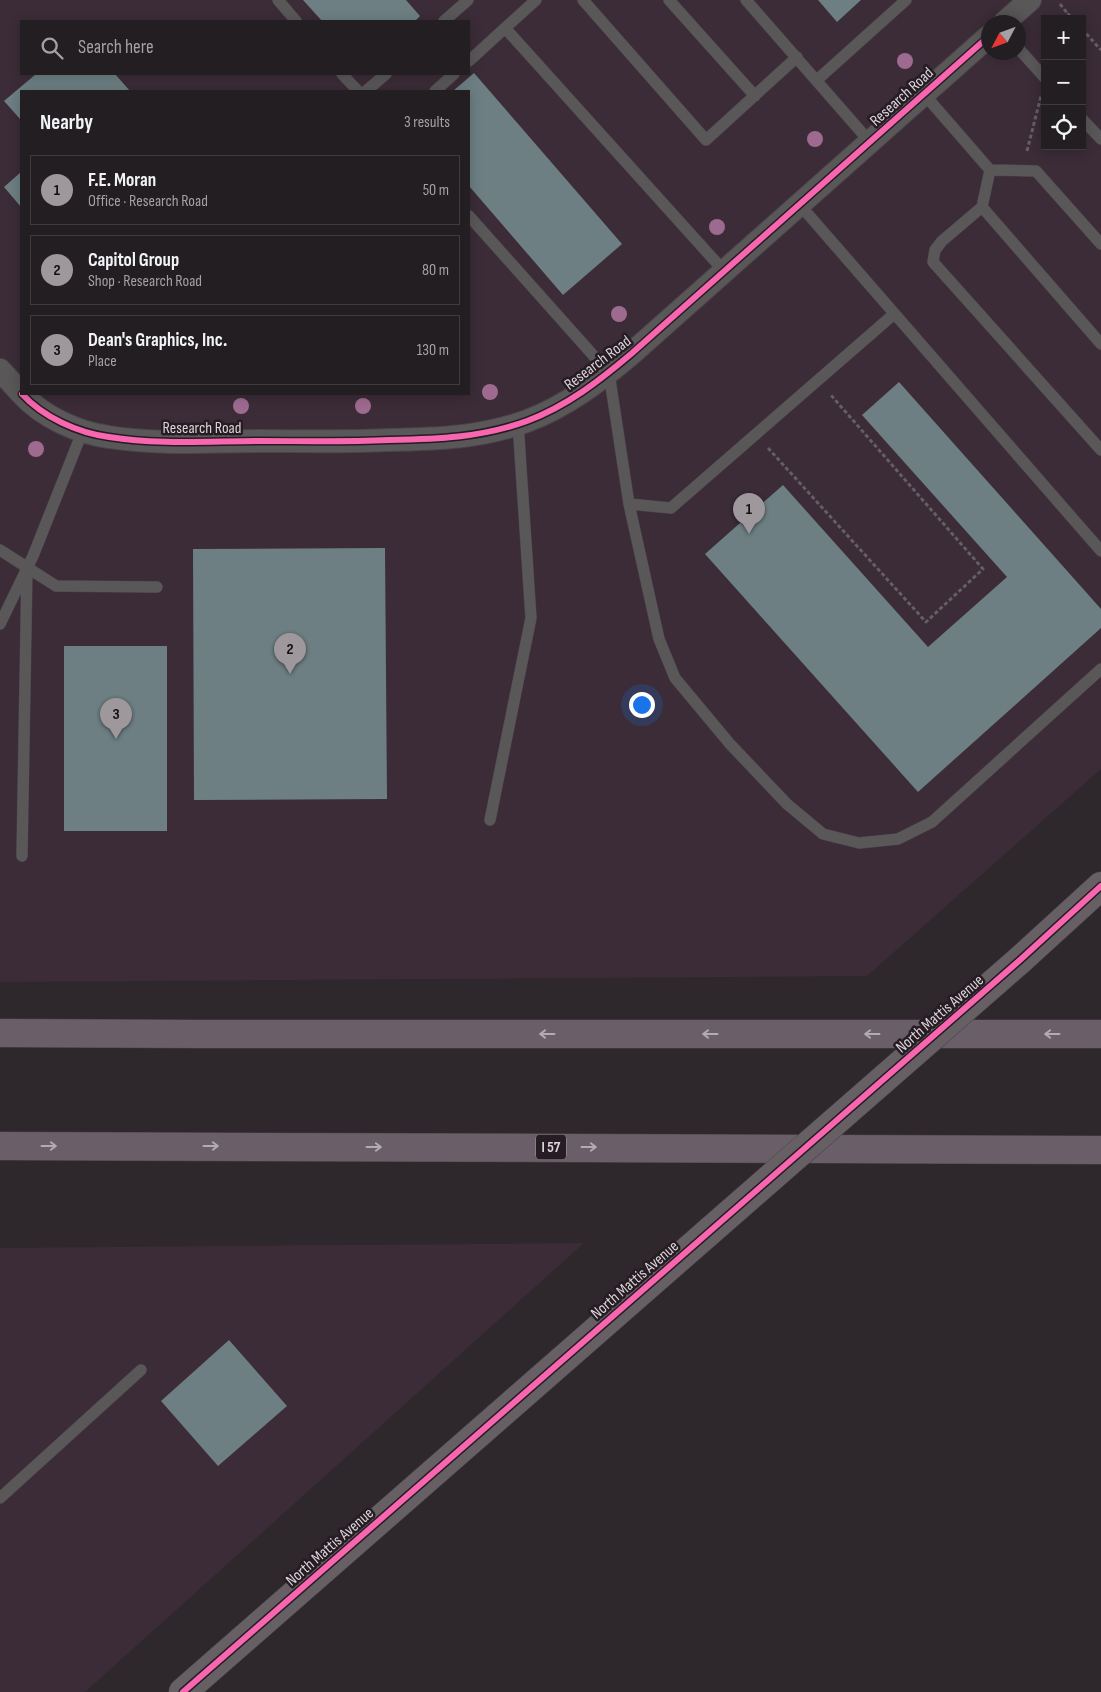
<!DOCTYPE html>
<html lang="en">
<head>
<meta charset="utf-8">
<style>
	body { margin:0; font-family:"Sofia Sans Condensed",sans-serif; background:#2a272a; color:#f1f3f6 }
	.controls { position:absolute; right:15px; top:15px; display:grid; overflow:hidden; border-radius:0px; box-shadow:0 2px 12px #0003 }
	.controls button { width:45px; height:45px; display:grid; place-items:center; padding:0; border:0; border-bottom:1px solid #3f3c3f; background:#221e21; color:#f1f3f6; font:25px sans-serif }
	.compass { position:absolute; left:981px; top:15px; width:45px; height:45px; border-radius:50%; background:#221e21; box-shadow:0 2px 12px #0003; rotate:229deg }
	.you { position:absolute; left:641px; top:704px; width:18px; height:18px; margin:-12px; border:4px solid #fff; border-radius:50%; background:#1a73e8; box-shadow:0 0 0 8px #1a73e833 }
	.badge { display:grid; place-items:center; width:32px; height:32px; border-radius:50%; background:#9e989c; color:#111; font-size:16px; font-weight:700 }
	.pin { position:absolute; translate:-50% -41px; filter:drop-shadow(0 1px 2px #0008) }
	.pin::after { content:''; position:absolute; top:26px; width:18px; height:15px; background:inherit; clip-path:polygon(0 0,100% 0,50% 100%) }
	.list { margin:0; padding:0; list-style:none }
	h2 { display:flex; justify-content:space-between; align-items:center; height:65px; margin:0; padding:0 20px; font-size:21px }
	h2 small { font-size:16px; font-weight:400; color:#a2a2a5 }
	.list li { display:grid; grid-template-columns:32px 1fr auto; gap:15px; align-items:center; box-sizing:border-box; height:70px; margin:0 10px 10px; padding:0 10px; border:1px solid #3f3c3f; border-radius:0px }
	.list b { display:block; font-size:19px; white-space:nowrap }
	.list p { margin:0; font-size:16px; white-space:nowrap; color:#a2a2a5 }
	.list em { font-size:16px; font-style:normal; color:#a2a2a5 }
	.icon { flex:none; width:28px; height:28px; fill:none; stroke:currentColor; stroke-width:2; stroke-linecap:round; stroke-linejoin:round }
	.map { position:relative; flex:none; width:1101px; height:1692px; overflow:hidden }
	.search { position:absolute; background:#221e21; box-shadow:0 2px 12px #0003; left:20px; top:20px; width:450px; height:55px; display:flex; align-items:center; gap:12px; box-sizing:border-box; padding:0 18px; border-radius:0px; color:#a2a2a5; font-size:19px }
	.panel { position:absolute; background:#221e21; box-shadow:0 2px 12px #0003; left:20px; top:90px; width:450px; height:305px; border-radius:0px }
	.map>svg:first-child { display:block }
</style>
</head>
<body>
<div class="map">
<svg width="1101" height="1692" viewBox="0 0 1101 1692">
	<rect width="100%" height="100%" fill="#2e282c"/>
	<!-- built -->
	<path fill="#3b2c37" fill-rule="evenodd" d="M0 0H1101V769L867 976 0 982ZM1045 19H1082V146H1045ZM21 21H469V74H21ZM988 22H1018V52H988ZM21 91H469V394H21Z
		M584 1243 85 1692H0V1248Z"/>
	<!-- building -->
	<path fill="#6d7f83" d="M303 0H406L420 16 415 21H322Z
		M818 0H861L837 22Z
		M474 73 622 244 563 295 469 186V91H453Z
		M36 74H115L130 91H21V120L4 101Z
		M21 172V207L4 187Z
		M899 382 1101 609V628L918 792 705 554 783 485 928 647 1007 577 862 415Z
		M385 548 387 799 194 800 193 549Z
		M64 646H167V831H64Z
		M229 1340 287 1406 218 1466 161 1401Z"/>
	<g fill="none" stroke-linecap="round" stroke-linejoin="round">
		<!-- lane casing -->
		<g stroke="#494448" stroke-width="12">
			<path id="lane" d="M278 0 296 21
				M583 0 706 140 797 57
				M669 0 755 96
				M746 0 870 142
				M444 21 468 0
				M505 28 536 0
				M1018 48 1045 78
				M469 61 505 28 724 271
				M342 74 358 91
				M817 80 906 0
				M366 91 386 74
				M435 91 454 74
				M924 94 990 170 1036 171 1101 244
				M1082 119 1101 139
				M990 170 982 207 1101 344
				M800 205 1101 551
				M982 207 942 241 935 250 933 262 1101 450
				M469 216 609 373 629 504 659 639 675 678 730 744 787 804 823 834 859 843 898 839 932 822 1101 669
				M629 504 671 508 894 314
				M0 550 56 586 157 587
				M0 624 33 556 83 430
				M490 820 531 618 518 423
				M22 856 27 568
				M0 1498 141 1370"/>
		</g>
		<!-- street casing -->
		<g stroke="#494448" stroke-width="24">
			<path id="street" d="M1005 22 1030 0
				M0 370 21 393
				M22 394C43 417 78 433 109 437 158 445 210 441 260 441 303 441 346 442 389 440 437 439 480 438 527 421 567 406 599 381 631 354L988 37"/>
		</g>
		<!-- secondary casing -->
		<g stroke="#494448" stroke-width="29">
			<path id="secondary" d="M1020 960 1101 886
				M183 1692 711 1230"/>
		</g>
		<!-- highway casing -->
		<g stroke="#494448" stroke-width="29">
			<path id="highway" d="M0 1033 201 1034H1101
				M0 1146 1101 1150"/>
		</g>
		<!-- path -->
		<path stroke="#645f62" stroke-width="3" stroke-dasharray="4 2.5" stroke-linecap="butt" d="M1060 4 1068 14
			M1063 19 1068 14 1073 19
			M1082 29 1101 50
			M1027 151 1041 96
			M768 448 926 622 983 569 830 394"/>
		<!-- lane -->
		<use href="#lane" stroke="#5a5759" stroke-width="11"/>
		<!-- street -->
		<use href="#street" stroke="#5a5759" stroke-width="22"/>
		<!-- secondary -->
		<use href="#secondary" stroke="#665f64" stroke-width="28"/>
		<!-- highway -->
		<use href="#highway" stroke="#6a5f68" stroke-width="28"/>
		<!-- secondary-bridge casing -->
		<g stroke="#494448" stroke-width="29" stroke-linecap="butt">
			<path id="secondary-bridge" d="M711 1230 1020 960"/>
		</g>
		<!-- secondary-bridge -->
		<use href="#secondary-bridge" stroke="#665f64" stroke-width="28"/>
		<!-- cycleway casing -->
		<g stroke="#261c23" stroke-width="9">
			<path id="cycleway" d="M22 394C43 417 78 433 109 437 158 445 210 441 260 441 303 441 346 442 389 440 437 439 480 438 527 421 567 406 599 381 631 354L988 37
				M183 1692 1020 960 1101 886"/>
		</g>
		<!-- cycleway -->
		<use href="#cycleway" stroke="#f766af" stroke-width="6"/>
	</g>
	<!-- trees -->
	<g fill="#9e6a90">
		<circle cx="905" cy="61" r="8"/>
		<circle cx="815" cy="139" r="8"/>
		<circle cx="717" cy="227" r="8"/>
		<circle cx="619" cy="314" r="8"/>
		<circle cx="490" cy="392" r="8"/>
		<circle cx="241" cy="406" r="8"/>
		<circle cx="363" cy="406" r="8"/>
		<circle cx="36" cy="449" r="8"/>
	</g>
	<!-- one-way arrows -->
	<defs><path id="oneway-shaft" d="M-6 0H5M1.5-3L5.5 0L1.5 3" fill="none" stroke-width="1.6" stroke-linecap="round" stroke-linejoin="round" transform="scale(1.25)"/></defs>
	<g stroke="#b3abb1">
		<use href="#oneway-shaft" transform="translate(547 1034) rotate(-180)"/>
		<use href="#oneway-shaft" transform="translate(710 1034) rotate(-180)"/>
		<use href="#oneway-shaft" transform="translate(872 1034) rotate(-180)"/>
		<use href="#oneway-shaft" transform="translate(1052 1034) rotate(-180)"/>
		<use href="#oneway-shaft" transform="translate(49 1146)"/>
		<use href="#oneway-shaft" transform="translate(211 1146)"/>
		<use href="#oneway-shaft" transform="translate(374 1147)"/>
		<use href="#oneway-shaft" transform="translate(589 1147)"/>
	</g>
	<g text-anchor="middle" stroke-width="5" stroke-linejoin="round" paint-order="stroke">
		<!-- shield labels -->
		<rect fill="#261c23" stroke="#a59da2" stroke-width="1" x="536" y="1134.5" width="30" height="25" rx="4"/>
		<g font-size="15" font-weight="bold" fill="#dbd4d9">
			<text x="551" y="1152">I 57</text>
		</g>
		<!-- street labels -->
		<g font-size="16" fill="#dbd4d9" stroke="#261c23">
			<text transform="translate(901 96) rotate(-42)" y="6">Research Road</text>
			<text transform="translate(597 362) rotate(-37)" y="6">Research Road</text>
			<text x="202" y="433">Research Road</text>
			<text transform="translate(939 1013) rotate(-41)" y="6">North Mattis Avenue</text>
			<text transform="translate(634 1279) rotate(-41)" y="6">North Mattis Avenue</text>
			<text transform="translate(329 1546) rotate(-41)" y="6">North Mattis Avenue</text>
		</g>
	</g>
</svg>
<div class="controls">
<button>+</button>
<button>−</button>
<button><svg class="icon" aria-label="locate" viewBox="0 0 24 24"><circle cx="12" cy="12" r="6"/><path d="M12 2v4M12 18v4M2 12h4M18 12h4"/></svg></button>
</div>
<svg class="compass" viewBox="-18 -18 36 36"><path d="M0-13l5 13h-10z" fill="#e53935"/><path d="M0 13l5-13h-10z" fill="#a2a2a5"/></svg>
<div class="you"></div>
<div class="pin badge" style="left:749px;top:534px">1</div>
<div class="pin badge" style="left:290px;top:674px">2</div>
<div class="pin badge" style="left:116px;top:739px">3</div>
<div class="search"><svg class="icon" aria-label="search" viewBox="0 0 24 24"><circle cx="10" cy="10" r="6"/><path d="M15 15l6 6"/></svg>Search here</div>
<section class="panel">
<h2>Nearby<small>3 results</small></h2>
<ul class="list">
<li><span class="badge">1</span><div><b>F.E. Moran</b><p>Office · Research Road</p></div><em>50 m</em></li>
<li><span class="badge">2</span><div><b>Capitol Group</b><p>Shop · Research Road</p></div><em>80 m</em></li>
<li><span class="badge">3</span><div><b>Dean's Graphics, Inc.</b><p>Place</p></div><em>130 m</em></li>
</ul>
</section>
</div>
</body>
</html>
